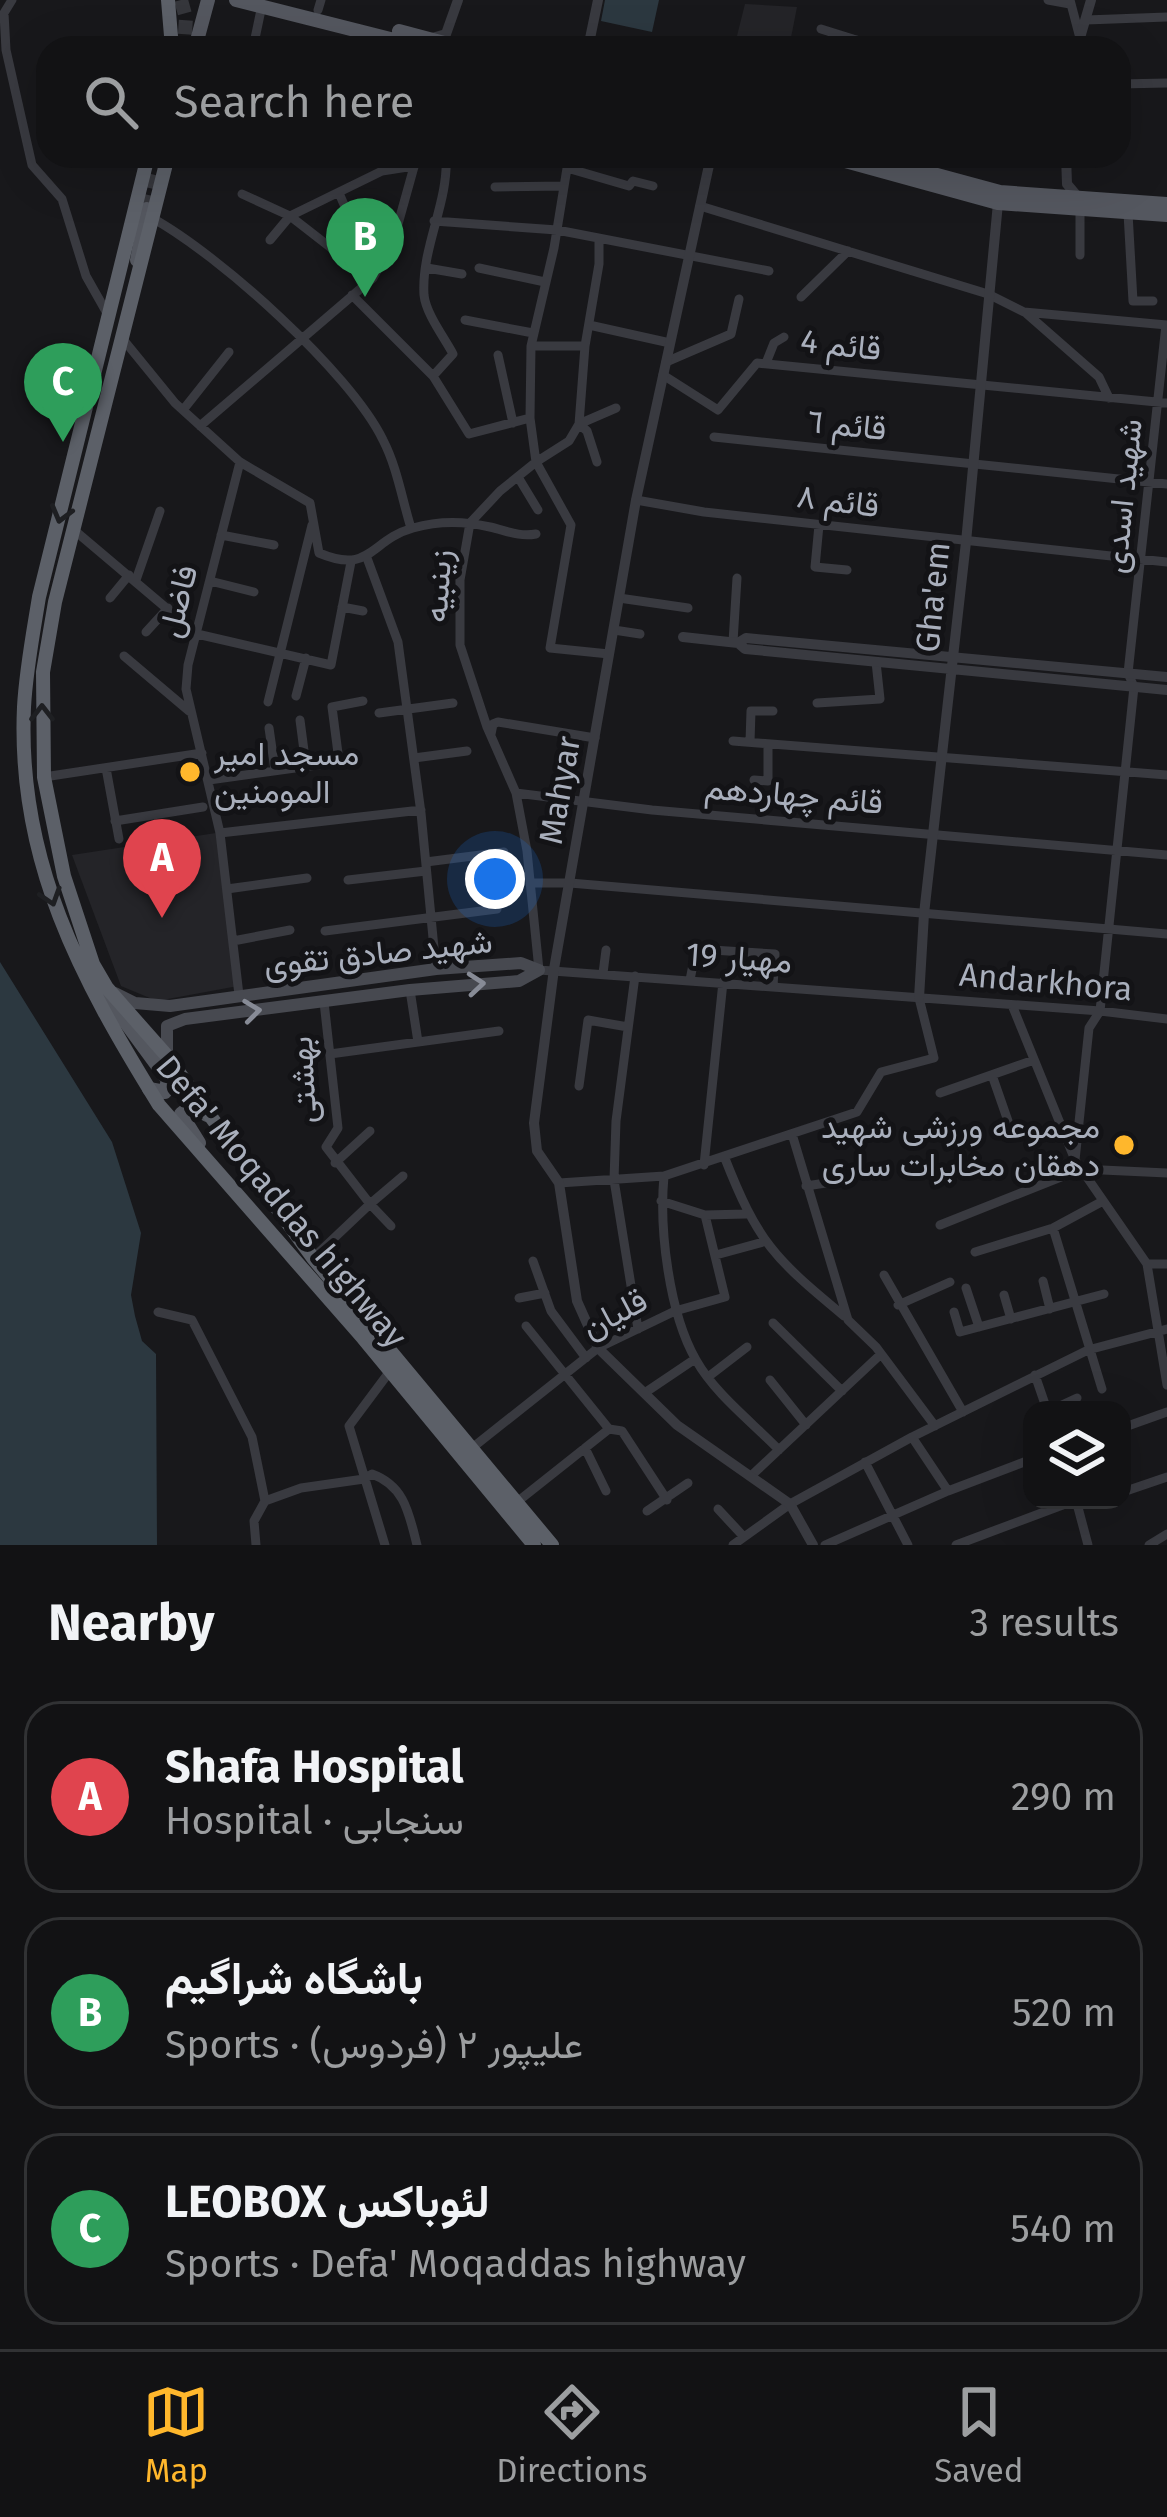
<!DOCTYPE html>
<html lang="en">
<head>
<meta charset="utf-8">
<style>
	body { margin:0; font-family:"Fira Sans",Vazirmatn,sans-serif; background:#1f2022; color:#f1f3f6 }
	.controls { position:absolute; right:36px; bottom:36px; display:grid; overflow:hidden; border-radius:24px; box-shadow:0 12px 48px #0002 }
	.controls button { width:108px; height:108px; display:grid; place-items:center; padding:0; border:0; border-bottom:3px solid #313234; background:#121214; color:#f1f3f6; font:60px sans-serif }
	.you { position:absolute; left:495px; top:879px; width:42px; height:42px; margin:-30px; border:9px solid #fff; border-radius:50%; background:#1a73e8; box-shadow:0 0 0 18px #1a73e833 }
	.badge { display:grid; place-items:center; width:78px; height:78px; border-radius:50%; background:#ffb72c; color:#fff; font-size:39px; font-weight:700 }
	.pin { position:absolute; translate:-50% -99px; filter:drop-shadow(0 3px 6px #0008) }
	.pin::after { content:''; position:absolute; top:63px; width:42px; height:36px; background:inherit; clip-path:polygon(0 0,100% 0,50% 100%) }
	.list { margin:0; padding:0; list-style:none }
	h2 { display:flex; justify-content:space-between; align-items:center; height:156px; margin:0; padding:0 48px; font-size:51px }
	h2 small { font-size:39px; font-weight:400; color:#9c9ea0 }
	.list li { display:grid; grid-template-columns:78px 1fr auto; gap:36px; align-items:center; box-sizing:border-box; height:192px; margin:0 24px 24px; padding:0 24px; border:3px solid #313234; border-radius:36px }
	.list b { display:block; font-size:45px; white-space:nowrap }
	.list p { margin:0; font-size:39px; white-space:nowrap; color:#9c9ea0 }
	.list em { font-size:39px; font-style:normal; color:#9c9ea0 }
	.icon { flex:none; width:66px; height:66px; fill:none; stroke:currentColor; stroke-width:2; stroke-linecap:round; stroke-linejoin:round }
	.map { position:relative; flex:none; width:1167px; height:1545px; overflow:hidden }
	.search { position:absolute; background:#121214; box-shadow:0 12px 48px #0002; left:36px; right:36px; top:36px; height:132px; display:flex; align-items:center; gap:30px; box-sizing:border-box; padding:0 42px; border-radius:36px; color:#9c9ea0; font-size:45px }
	.sheet { height:804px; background:#121214 }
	nav { display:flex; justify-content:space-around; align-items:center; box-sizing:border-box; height:168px; border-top:3px solid #313234; background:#121214; font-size:33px; color:#9c9ea0 }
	nav a { display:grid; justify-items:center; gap:6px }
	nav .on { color:#ffb72c }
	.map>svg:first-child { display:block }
</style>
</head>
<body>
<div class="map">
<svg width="1167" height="1545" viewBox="0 0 1167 1545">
	<rect width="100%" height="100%" fill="#18181b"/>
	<!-- built -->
	<path fill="#242428" d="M745 4 797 7 789 48H734Z
		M216 833 238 986 157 1001 121 986 72 855Z"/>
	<!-- water -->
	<path fill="#2c3840" d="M605 0H659L652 32 601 21Z
		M0 962 112 1142 141 1233 131 1295 135 1316 142 1341 156 1354 157 1545H0Z"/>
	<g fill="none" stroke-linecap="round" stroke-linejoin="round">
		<!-- trunk-tunnel -->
		<path stroke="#35363b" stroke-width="14" stroke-dasharray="14 7" stroke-linecap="butt" d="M181 0 186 18 184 48
			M147 209 159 156"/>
		<!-- minor -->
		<path stroke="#393a40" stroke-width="9" d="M12 0 4 13 6 50 32 165 62 199 86 276 108 315
			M1048 0 1070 4
			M1070 0 1080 38
			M318 10 321 0
			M1086 20 1167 17
			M821 29 853 39
			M253 48 262 5
			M851 48 853 39 887 48
			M1119 84 1167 83
			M569 156 554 248 531 346 530 418 536 462 500 491 470 523 460 580V645L487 727 516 793 527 851 539 970 1100 1011 1167 1019
			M567 168 629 186 633 181 653 186
			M495 187 564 186
			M339 193 361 244
			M242 194 290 216 335 251
			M700 206 988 294 1024 312 1167 325
			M1128 213 1133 301H1153
			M152 218C218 254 350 372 383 440 397 467 402 499 411 528
			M434 221 557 230 769 271
			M599 238V264L585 346 579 424 569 441 536 462 571 525 550 648 609 654
			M270 240 290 216 382 171 414 166
			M1080 255V211
			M427 268 462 274
			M479 268 545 282
			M352 295 433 376 469 434 530 418
			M801 297 848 251
			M1026 313 1099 377 1109 398
			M465 320 533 333
			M589 325 670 343
			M122 338 175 403 240 462 310 503 319 553C371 575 370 540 413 528 437 521 465 521 490 527 507 531 519 537 536 534
			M531 346H585
			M498 355 513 423
			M666 362 731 334 739 299
			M766 363 774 343 784 337
			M663 375 718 410 757 363 1167 403
			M433 376 453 354C444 337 426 314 424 295 421 248 449 202 446 156
			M183 410 229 352
			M200 426 373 278 393 242 417 156
			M714 437 1167 484
			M597 462 587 431 579 424 616 408
			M518 477 538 510
			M636 500 704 512 1167 562
			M819 525 815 567 847 570
			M74 530 197 634 331 665 351 562
			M221 535 274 545
			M367 558 398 642 421 813 436 969
			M136 580 160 511
			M210 581 254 592
			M110 598 129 575
			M619 598 688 608
			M342 607 363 611
			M614 630 640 634
			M146 632 168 608
			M733 642 737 578
			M124 656 189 711
			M296 696 306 658
			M268 702 312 525
			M817 703 880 699 876 662
			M379 713 453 703
			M300 720 306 766
			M269 728 275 770
			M491 734 493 724 498 722 595 738
			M733 741 1167 775
			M750 742 751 711H773
			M414 758 467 751
			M339 761 332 707 363 701
			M106 768 119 839
			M44 777 202 753
			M209 780 353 760
			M754 780 768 781V744
			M516 793 652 810 1167 855
			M115 821 203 807
			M220 833 421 810
			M426 862 504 852
			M348 880 426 871
			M530 883H570L1167 934
			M227 889 307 878
			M325 931 497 909
			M233 941 290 930
			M603 973 606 950
			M635 976 616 1121 614 1180 638 1329
			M690 980 696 949 775 954 773 986
			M410 990 418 1042
			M239 995 220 833 186 689 188 665 240 462
			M1012 1005 1075 1160 1147 1264 1167 1385
			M330 1054 499 1031
			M992 1075 1008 1121
			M579 1086 588 1020 628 1027
			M940 1093 1034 1060
			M792 1134 848 1320 876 1347 935 1426
			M724 1156C758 1243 774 1258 844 1316
			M1075 1160 1089 1028 1100 1011 1134 687 1128 673 1166 325
			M335 1163 370 1131
			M704 1165 723 982
			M664 1176C659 1229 669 1313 696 1360 715 1394 752 1422 779 1450
			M559 1183 664 1176 857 1112 881 1072 934 1058 919 998
			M806 1186 839 1181
			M661 1201 705 1215 746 1214
			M940 1225 1081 1169 1167 1173
			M391 1226 370 1204 403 1176
			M1053 1228 1102 1389
			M975 1252 1053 1228 1103 1201
			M716 1255 763 1242
			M313 1258 370 1204 326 1147 338 1128 324 1002
			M533 1261 551 1311 586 1358
			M1147 1264H1167
			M884 1275 963 1412
			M1043 1281 1050 1309
			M966 1288 979 1327
			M1004 1295 1011 1319
			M519 1298 545 1293
			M898 1305 950 1282
			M158 1312 192 1320 252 1437 265 1501
			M954 1312 960 1332 1104 1294
			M773 1323 842 1391
			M526 1326 609 1429
			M1035 1375 1047 1410
			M708 1377 747 1347
			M770 1380 806 1425
			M646 1392 695 1359
			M1051 1410 1077 1398
			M1122 1428 1167 1412
			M472 1448 598 1348 675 1311 725 1297 705 1215
			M585 1448 606 1491
			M865 1462 908 1545
			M752 1475 881 1354
			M948 1491 912 1437 1088 1350 1167 1329
			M1123 1492 1167 1477
			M1076 1500 1088 1545
			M517 1502 609 1429 622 1431 667 1500
			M718 1509 744 1537
			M647 1511 688 1483
			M256 1545 254 1521 265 1501 301 1488 364 1479 372 1474C405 1486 409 1514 417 1545
			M385 1545 349 1426 390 1371
			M733 1545 790 1504 912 1437
			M825 1545 948 1491 1032 1459
			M956 1545 1076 1500
			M1149 1545 1167 1534"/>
		<!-- tertiary -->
		<path stroke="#393a40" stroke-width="10" d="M432 38 446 34 458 0
			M588 48 598 0
			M1077 48 1091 0
			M711 156 636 500 554 969 534 1123 537 1151 559 1183 577 1301 598 1348 677 1425 790 1504 813 1545
			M1066 156 1067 184 1078 197
			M683 637 738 643 745 649 1167 690
			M738 643 746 638 1167 677
			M919 998 924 914 966 542 998 203"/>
		<!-- secondary -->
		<path stroke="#474950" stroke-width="12" d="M115 993 135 1003 170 1006 436 969 521 963 539 970
			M167 1056V1026L185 1019 410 990 519 981 539 970"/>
		<!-- primary -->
		<path stroke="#54575f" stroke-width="14" d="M236 0 426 48
			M399 31 463 48
			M195 48 208 0
			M827 156 998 203 1167 215
			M867 156 1000 192 1167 204
			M137 260 147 209
			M106 990 115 1008 168 1080 165 1092 149 1089
			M199 1143 181 1114 191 1106 207 1115"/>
		<!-- trunk -->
		<path stroke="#5c6068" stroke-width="14" d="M168 0 172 48
			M148 156 39 597C33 634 26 670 24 707 17 861 81 979 159 1105L363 1338 534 1545
			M168 156 55 602 43 672 44 777 64 876 93 964 107 988 167 1056 313 1258 552 1545"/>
	</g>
	<!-- one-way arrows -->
	<defs><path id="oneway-chevron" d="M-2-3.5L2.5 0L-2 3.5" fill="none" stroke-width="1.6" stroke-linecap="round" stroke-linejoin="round" transform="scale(3)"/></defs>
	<g stroke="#1e1f22">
		<use href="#oneway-chevron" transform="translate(61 514) rotate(105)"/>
		<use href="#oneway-chevron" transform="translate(42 713) rotate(-90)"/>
		<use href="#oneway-chevron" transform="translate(51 897) rotate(72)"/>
	</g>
	<g stroke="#878b96">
		<use href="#oneway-chevron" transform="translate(476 984) rotate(-5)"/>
		<use href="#oneway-chevron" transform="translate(252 1011) rotate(-7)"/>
	</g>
	<!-- markers -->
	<g fill="#ffb72c" stroke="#131316" stroke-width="4.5">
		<circle cx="190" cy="772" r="12"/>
		<circle cx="1124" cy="1145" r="12"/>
	</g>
	<g text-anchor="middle" stroke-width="10" stroke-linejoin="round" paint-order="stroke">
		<!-- street labels -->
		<g font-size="33" fill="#a9afbc" stroke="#131316">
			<text transform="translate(841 344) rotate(6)" y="12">قائم 4</text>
			<text transform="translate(847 424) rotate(6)" y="12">قائم ٦</text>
			<text transform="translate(1122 496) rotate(-84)" y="12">شهید اسدی</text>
			<text transform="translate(838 500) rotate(7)" y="12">قائم ٨</text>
			<text transform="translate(437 586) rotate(-86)" y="12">زینبیه</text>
			<text transform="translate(932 597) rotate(-84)" y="12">Gha'em</text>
			<text transform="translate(177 601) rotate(-76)" y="12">فاضل</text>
			<text transform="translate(559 790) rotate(-80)" y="12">Mahyar</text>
			<text transform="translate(794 794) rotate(5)" y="12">قائم چهاردهم</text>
			<text transform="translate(378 952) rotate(-6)" y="12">شهید صادق تقوی</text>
			<text transform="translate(739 957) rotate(4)" y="12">مهیار 19</text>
			<text transform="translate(1046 981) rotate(5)" y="12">Andarkhora</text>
			<text transform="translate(302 1080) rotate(-93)" y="12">بهشتی</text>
			<text transform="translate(282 1201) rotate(50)" y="12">Defa' Moqaddas highway</text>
			<text transform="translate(614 1313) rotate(-28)" y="12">قلیان</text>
		</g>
		<!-- poi labels -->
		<g font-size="33" fill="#a9afbc" stroke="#131316" text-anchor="start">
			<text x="214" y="765">مسجد امیر<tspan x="214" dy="38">المومنین</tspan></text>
			<text x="1100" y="1138" text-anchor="end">مجموعه ورزشی شهید<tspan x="1100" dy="38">دهقان مخابرات ساری</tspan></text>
		</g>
	</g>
</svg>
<div class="controls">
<button><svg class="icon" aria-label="layers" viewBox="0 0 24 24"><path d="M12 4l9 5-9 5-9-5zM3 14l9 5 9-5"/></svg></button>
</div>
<div class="you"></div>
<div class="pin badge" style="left:162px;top:918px;background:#e0444e">A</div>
<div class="pin badge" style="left:365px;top:297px;background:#2e9e5b">B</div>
<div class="pin badge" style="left:63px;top:442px;background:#2e9e5b">C</div>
<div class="search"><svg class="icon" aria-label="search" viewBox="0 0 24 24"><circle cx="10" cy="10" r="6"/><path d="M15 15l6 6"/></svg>Search here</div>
</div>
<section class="sheet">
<h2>Nearby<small>3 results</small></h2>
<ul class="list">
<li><span class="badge" style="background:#e0444e">A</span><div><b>Shafa Hospital</b><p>Hospital · سنجابی</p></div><em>290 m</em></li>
<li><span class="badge" style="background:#2e9e5b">B</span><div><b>باشگاه شراگیم</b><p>Sports · علیپور ۲ (فردوس)</p></div><em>520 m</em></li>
<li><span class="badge" style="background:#2e9e5b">C</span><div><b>LEOBOX لئوباکس</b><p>Sports · Defa' Moqaddas highway</p></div><em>540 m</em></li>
</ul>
</section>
<nav>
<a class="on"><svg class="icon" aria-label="map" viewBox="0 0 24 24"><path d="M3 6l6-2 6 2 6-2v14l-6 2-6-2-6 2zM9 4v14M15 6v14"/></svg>Map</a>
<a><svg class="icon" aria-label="directions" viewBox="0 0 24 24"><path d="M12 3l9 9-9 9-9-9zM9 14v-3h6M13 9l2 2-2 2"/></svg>Directions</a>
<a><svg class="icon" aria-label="saved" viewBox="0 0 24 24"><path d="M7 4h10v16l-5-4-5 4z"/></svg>Saved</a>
</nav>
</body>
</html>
